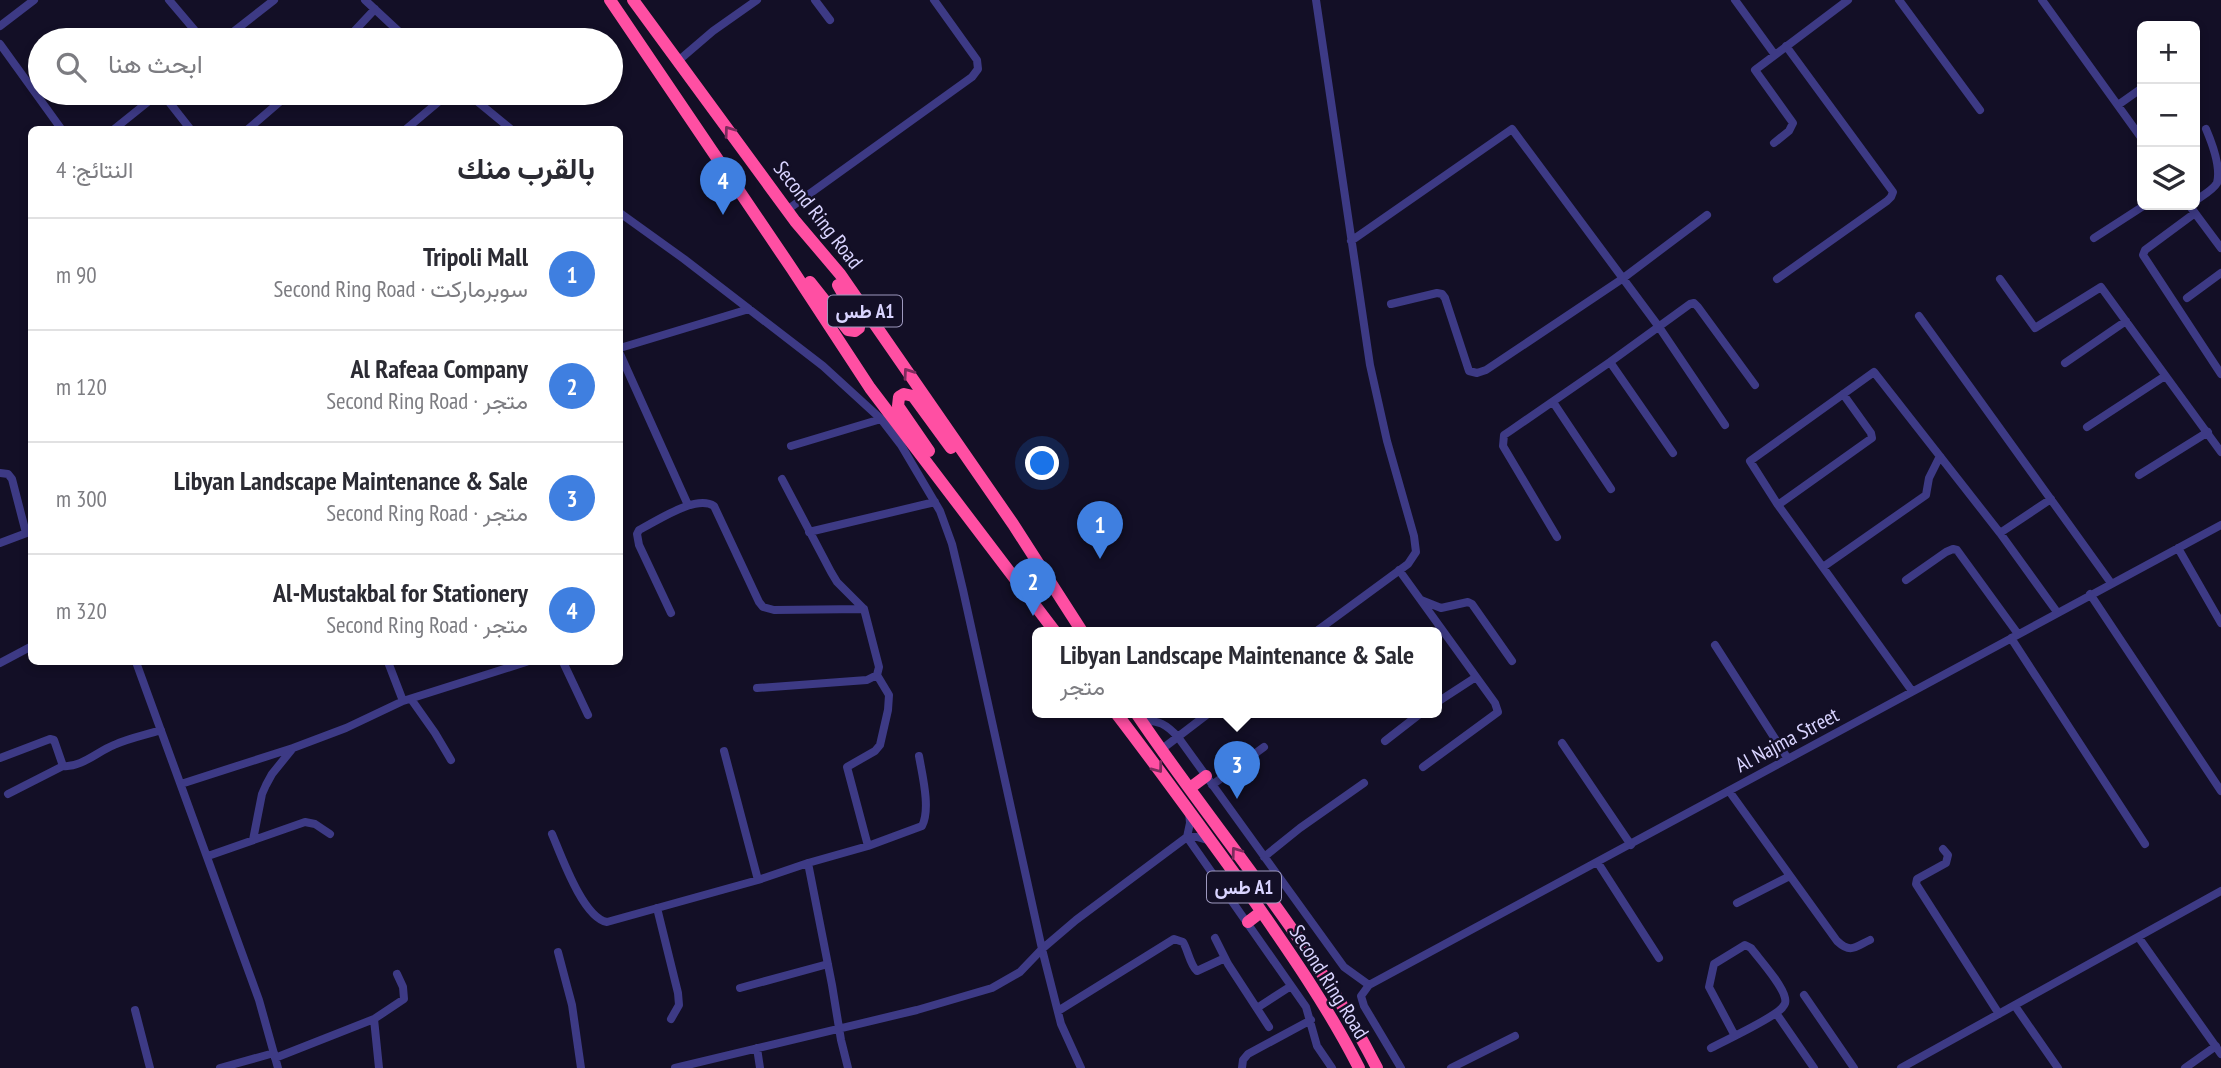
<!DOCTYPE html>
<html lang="ar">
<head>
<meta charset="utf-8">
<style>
	body { margin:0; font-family:"PT Sans Narrow",Vazirmatn,sans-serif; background:#f2f2f3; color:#2b2b33; direction:rtl }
	.controls { position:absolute; right:21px; top:21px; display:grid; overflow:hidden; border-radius:10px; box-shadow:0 4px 10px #0003 }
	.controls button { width:63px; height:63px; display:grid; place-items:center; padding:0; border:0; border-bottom:2px solid #e1e1e2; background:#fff; color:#2b2b33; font:35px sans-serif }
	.you { position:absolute; left:1043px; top:464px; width:24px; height:24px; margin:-18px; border:5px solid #fff; border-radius:50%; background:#1a73e8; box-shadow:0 0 0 10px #1a73e833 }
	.badge { display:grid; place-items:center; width:46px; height:46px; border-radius:50%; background:#b45309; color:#fff; font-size:23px; font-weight:700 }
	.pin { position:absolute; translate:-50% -58px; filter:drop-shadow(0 2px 4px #0008) }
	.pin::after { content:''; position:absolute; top:37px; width:24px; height:21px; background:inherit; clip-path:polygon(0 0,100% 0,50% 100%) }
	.popup { position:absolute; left:1032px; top:627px; width:410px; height:91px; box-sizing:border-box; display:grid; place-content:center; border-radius:10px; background:#fff; filter:drop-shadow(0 2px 5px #0005); font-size:23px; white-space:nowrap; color:#7c7c81 }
	.popup b { font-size:26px; color:#2b2b33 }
	.popup::after { content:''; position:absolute; left:50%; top:100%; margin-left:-14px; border:14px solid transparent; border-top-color:#fff }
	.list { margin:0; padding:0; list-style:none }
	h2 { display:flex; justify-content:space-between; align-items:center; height:91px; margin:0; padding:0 28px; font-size:30px }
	h2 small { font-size:23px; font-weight:400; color:#7c7c81 }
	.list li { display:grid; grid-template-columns:46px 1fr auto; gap:21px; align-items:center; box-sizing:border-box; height:112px; padding:0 28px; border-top:2px solid #e1e1e2 }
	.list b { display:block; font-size:26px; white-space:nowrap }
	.list p { margin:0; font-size:23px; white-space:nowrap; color:#7c7c81 }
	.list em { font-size:23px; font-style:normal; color:#7c7c81 }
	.icon { flex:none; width:38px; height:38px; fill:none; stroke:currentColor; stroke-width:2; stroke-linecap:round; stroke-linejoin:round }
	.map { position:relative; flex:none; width:2221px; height:1068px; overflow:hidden; direction:ltr }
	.search { position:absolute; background:#fff; box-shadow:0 4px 10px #0003; left:28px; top:28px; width:595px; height:77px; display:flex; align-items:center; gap:18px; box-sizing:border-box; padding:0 24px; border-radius:38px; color:#7c7c81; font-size:26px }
	.panel { position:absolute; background:#fff; box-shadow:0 4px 10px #0003; left:28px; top:126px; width:595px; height:539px; border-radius:10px; direction:rtl }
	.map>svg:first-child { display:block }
</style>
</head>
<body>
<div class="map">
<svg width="2221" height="1068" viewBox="0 0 2221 1068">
	<rect width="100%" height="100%" fill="#130f26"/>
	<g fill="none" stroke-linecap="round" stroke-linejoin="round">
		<!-- minor -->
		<path stroke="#3d3a85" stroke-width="8" d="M169 0 203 40
			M365 0 408 40
			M815 0 830 20
			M1735 0 1775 55
			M1899 0 1980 110
			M2042 0 2142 139
			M0 26 34 0
			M223 40 274 0
			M346 40 375 9
			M0 44 62 130
			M678 61 713 31 757 0
			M162 93 191 130
			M467 93 512 130
			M2118 105 2142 88
			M113 130 159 93
			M247 130 290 93
			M405 130 449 93
			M1774 143 1789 131 1793 123 1755 70 1848 0
			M2195 201C2202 196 2213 190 2217 183 2221 168 2212 143 2206 129
			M2189 205 2221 248
			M787 210 972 77 978 69 977 60 934 0
			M620 213 684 259 823 366 881 419 901 445 940 511 952 544 963 590 1042 949 1061 1024 1081 1068
			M2195 213 2145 250 2143 255 2221 374
			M2094 238 2145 205
			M1351 241 1512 129 1659 327 1725 425
			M1777 279 1887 201 1891 197 1893 192 1786 46
			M2000 279 2035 328 2101 287 2221 452
			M2187 298 2221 273
			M1391 304 1437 293 1442 294 1445 298 1469 371 1477 373 1486 370 1622 279 1707 215
			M1919 316 2111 583
			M620 348 749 309
			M620 354 688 505
			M1610 362 1673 453
			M2065 363 2126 321
			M1553 402 1611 489
			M2087 427 2165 376
			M791 446 881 419
			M0 473 8 474 12 479 26 533
			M2139 475 2208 432
			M782 479 831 572 837 582 864 609 879 667 877 675 889 695 888 710 880 745 875 751 847 767 868 846
			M1778 505 1872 438 1871 433 1843 394
			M809 532 935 502
			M2000 533 2051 499
			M1557 537 1503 446 1504 435 1510 431 1610 362 1690 304 1694 303 1698 307 1755 385
			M0 543 32 531
			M2178 548 2221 623
			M1823 567 1926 495 1929 478 1940 456
			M1399 570 1495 703 1498 712 1423 767
			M1906 580 1946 552 1953 549 1957 550 2018 634
			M2090 594 2221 791
			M1421 600 1441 608 1468 602 1472 604 1512 661
			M671 613 639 545 637 534 639 530C657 521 696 494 714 506L759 602 763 607 774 610 864 609
			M1314 633 1408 564 1416 552 1414 536 1387 441 1370 365 1316 0
			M2011 638 2145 844
			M1715 645 1788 759
			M136 662 259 1000 278 1068
			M388 662 403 701
			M563 662 588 715
			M0 663 32 646
			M757 688 867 680 877 675
			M1912 691 1778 505 1750 461 1874 372 2000 533 2057 612
			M411 699 435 733 451 760
			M1436 703 1476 677
			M1141 721C1158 719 1167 725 1178 737L1344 967 1369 985
			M1385 741 1421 713
			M1562 743 1631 845
			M1162 749 1209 713
			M724 751 758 880
			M0 758 50 739 54 740 63 766
			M181 784 293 748
			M1212 785 1264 747
			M1729 791 1837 941C1851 954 1855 947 1870 940
			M8 794 63 766C81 768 98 751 114 745 129 738 146 735 161 730
			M1189 811 1190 823 1187 837 1306 1007 1317 1046 1332 1068
			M552 834C561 855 583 918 607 922L758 880 808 863 868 846 922 826C931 809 922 774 919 756
			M253 840 262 794 266 785 272 774 293 748 346 728 403 701 526 662
			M1943 849 1948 855 1946 863 1917 879 1916 884 1999 1014
			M208 856 305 822 315 824 330 834
			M1264 857 1300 828 1364 783
			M808 863 832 985 841 1040 848 1068
			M1598 863 1659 958
			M1737 903 1790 876
			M657 908 678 993 679 1005 671 1019
			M1215 938 1228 964 1269 1027
			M2139 938 2221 1054
			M558 952 572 1005 581 1068
			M740 988 828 964
			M1804 995 1854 1068
			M2015 1006 2058 1068
			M1257 1008 1291 986
			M135 1010 150 1068
			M1058 1011 1174 939 1183 942C1188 950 1190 965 1197 971L1225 958
			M1776 1013 1814 1068
			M374 1019 404 999 403 987 397 974
			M757 1048 760 1068
			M1711 1048C1726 1040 1772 1019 1782 1008 1785 1004 1786 1003 1785 998 1782 984 1760 960 1751 948L1745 945 1714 964 1709 987 1735 1036
			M275 1058 374 1019 379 1068
			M220 1068 274 1053
			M675 1068 917 1010 992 988 1020 972 1042 949 1076 920 1187 837H1197L1211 841
			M1242 1068 1243 1060 1248 1054 1311 1020
			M1401 1068 1364 1006 1361 996 1369 985 2221 525
			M1451 1068 1515 1036
			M1901 1068 2221 891
			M2185 1068 2216 1046"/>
		<!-- highway -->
		<path stroke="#ff4fa3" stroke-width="12" d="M610 0 792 269 870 388 1056 633
			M633 0 795 221 840 274 1013 524 1083 633
			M810 282 848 330 855 331 859 328V322L838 285
			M929 451 898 406 899 397 904 394 913 396 951 448
			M1116 713C1162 773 1206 834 1250 895 1289 951 1328 1007 1359 1068
			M1136 713C1216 832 1312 940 1377 1068
			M1190 788 1206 776
			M1248 922 1261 912"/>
	</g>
	<!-- one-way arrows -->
	<defs><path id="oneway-chevron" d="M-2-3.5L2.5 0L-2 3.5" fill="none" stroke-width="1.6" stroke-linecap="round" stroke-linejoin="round" transform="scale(1.75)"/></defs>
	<g stroke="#7d2c5e">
		<use href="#oneway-chevron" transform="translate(729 131) rotate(-126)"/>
		<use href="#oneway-chevron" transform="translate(908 373) rotate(-125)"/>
		<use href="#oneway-chevron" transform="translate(1158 768) rotate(53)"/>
		<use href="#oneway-chevron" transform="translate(1236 852) rotate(-126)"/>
	</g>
	<g text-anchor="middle" stroke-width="5" stroke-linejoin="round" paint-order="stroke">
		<!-- shield labels -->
		<g fill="#130f26" stroke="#9e99be" stroke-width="2">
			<rect x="828" y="295.5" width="74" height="31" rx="5"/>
			<rect x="1207" y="871.5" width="74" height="31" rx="5"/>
		</g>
		<g font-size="19" font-weight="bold" fill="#d9d4ff">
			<text x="865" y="318">طس A1</text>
			<text x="1244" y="894">طس A1</text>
		</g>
		<!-- street labels -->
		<g font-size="21" fill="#d9d4ff" stroke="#130f26">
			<text transform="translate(818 215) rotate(52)" y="7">Second Ring Road</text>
			<text transform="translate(1787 740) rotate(-28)" y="7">Al Najma Street</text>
			<text transform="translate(1329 982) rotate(58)" y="7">Second Ring Road</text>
		</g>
	</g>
</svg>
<div class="controls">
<button>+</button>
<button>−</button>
<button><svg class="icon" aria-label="layers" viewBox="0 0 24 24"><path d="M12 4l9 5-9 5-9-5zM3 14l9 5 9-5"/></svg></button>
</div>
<div class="you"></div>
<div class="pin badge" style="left:1100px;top:559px;background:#3f7fe0">1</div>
<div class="pin badge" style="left:1033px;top:616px;background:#3f7fe0">2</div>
<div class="pin badge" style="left:1237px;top:799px;background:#3f7fe0">3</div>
<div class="popup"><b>Libyan Landscape Maintenance &amp; Sale</b>متجر</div>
<div class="pin badge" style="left:723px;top:215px;background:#3f7fe0">4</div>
<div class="search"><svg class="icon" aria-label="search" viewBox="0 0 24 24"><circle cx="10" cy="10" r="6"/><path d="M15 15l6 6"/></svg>ابحث هنا</div>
<section class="panel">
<h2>بالقرب منك<small>النتائج: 4</small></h2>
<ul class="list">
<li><span class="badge" style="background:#3f7fe0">1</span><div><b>Tripoli Mall</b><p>سوبرماركت · Second Ring Road</p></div><em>90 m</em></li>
<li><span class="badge" style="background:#3f7fe0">2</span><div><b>Al Rafeaa Company</b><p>متجر · Second Ring Road</p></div><em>120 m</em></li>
<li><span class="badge" style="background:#3f7fe0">3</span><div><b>Libyan Landscape Maintenance &amp; Sale</b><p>متجر · Second Ring Road</p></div><em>300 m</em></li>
<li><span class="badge" style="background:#3f7fe0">4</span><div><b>Al-Mustakbal for Stationery</b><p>متجر · Second Ring Road</p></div><em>320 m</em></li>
</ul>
</section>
</div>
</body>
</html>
